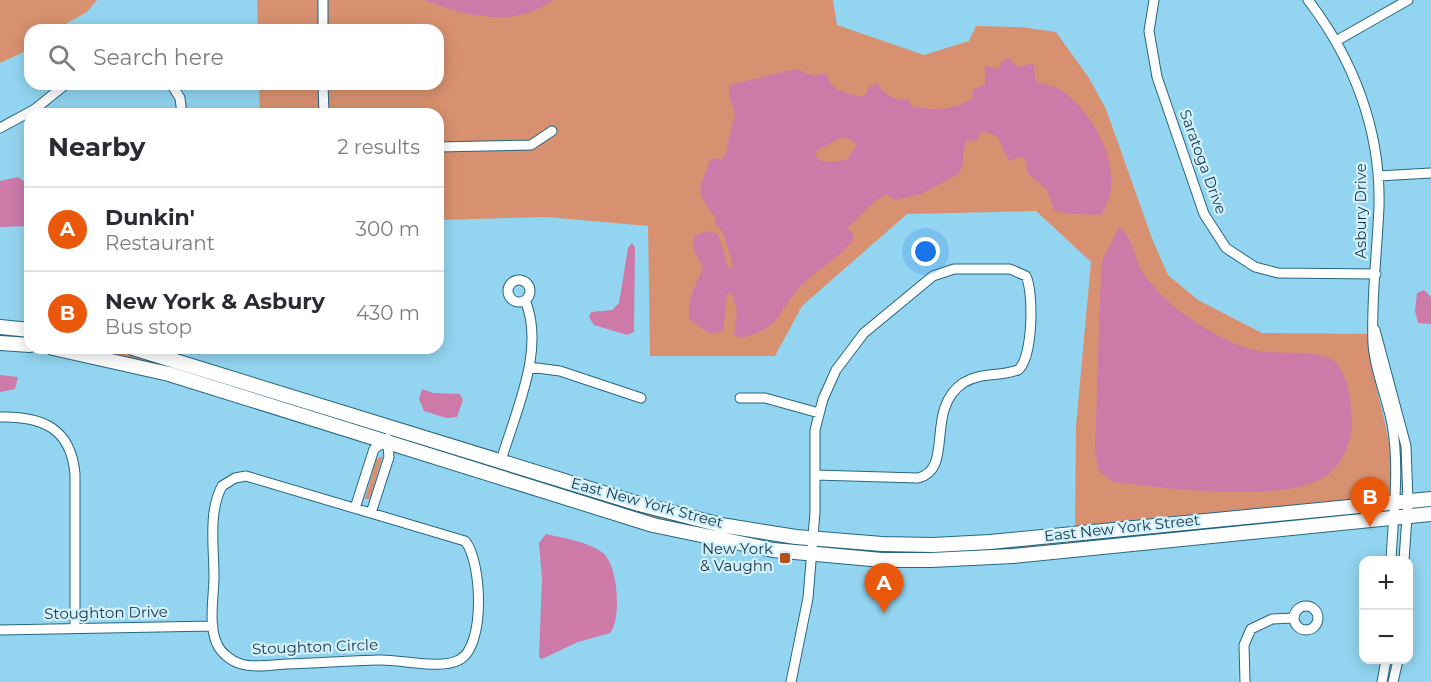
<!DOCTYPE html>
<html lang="en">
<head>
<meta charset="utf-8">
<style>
	body { margin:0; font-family:Montserrat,sans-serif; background:#f2f2f3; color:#2b2b33 }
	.controls { position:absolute; right:18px; bottom:18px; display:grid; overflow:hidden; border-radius:12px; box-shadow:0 3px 15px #0003 }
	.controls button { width:54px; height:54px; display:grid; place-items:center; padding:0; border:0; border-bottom:2px solid #e1e1e2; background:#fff; color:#2b2b33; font:30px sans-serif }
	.you { position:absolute; left:926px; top:252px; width:21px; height:21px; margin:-15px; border:4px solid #fff; border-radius:50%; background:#1a73e8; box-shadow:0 0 0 9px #1a73e833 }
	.badge { display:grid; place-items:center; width:39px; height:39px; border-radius:50%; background:#ea580c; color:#fff; font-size:20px; font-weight:700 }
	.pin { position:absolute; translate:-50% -50px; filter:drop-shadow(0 2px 3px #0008) }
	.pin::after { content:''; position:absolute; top:32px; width:21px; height:18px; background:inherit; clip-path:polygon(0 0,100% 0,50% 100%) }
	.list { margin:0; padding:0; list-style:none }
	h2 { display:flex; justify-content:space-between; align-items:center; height:78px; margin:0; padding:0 24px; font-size:26px }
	h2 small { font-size:20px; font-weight:400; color:#7c7c81 }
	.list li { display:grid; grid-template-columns:39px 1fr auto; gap:18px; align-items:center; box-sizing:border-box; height:84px; padding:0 24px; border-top:2px solid #e1e1e2 }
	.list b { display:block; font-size:22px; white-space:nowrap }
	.list p { margin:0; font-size:20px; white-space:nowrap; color:#7c7c81 }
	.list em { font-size:20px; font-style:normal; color:#7c7c81 }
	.icon { flex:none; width:33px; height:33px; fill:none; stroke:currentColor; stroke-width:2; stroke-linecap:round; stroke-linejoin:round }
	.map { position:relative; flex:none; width:1431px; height:682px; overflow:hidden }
	.search { position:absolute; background:#fff; box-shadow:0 3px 15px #0003; left:24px; top:24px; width:420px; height:66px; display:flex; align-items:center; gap:15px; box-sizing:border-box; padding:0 21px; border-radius:18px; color:#7c7c81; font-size:22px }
	.panel { position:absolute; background:#fff; box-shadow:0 3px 15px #0003; left:24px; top:108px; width:420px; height:246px; border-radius:18px }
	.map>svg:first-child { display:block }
</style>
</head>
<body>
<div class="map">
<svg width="1431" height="682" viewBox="0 0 1431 682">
	<rect width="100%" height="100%" fill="#93d5f0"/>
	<!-- green -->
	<path fill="#d89170" d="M0 0H97L87 12 55 30H30V49L0 63Z
		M257 0H833L837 25 924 55 969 41 976 26 1021 27 1056 32 1089 78 1106 109 1153 241 1168 275 1198 300 1262 333 1370 334C1371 351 1373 368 1376 385 1384 424 1398 458 1388 497L1075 529 1076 426 1091 262 1036 211 907 214 802 306 775 356H650L648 226 547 217 438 220V114H260L259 84H438V30H258Z
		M83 348C149 348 227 383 291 403 221 386 153 363 83 348Z
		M383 455 371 495 369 499H365L376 460Z
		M479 463 712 528 651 519Z
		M1304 518 1260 526 957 555 910 553Z"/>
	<!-- water -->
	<path fill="#cd7aa9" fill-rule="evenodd" d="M424 0H553C515 29 465 16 424 0Z
		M1008 58 1018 67 1034 63 1035 80C1044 86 1056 85 1064 92 1097 116 1128 176 1101 215 1084 214 1071 216 1054 210L1047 190 1028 174 1025 160 1021 157 1009 161 997 136 982 131 976 141 967 140C961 151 966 163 959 174L921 194 896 200 886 195 876 200 848 228 853 234 852 242C837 259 818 269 802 285 776 311 784 328 741 338L734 335 737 312 732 293 727 294 723 332 709 333 690 320C685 301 697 284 703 267 698 257 689 247 696 235L708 231 718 234 729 270 733 265 723 233 715 224V217C700 196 695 194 707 169 709 163 708 161 714 158L721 159 725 156 735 113 729 95V85L796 69 813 76 822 73 827 75C833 93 844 91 860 97L865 95 870 86 878 83C883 95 896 101 908 100L913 107C934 110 956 111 973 97L972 90 985 84V66L999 69 1001 62ZM840 138 851 139 856 145 847 160 825 162 817 159 816 151Z
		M18 177 30 186V226L0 227V181Z
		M1119 227C1135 240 1133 257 1144 274 1162 301 1192 322 1221 337 1232 343 1246 349 1259 351 1279 355 1327 348 1338 365 1349 380 1351 404 1352 422 1352 442 1341 469 1321 479 1275 503 1165 488 1113 482L1099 471 1095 451 1101 269 1103 259Z
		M632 243 635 247 634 332 627 335 594 325 589 317 591 312 612 310 619 303 628 248Z
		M1424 290 1431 297V324L1418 323 1415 311 1417 293Z
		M0 375 18 377 15 389 0 392Z
		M422 389 433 393 460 394 463 400 457 417 446 418 424 411 419 399Z
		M546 534C562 538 590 542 603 553 618 565 622 619 610 633L578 642 542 659 539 657 542 578 539 543Z"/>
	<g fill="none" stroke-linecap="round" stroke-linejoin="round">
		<!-- minor casing -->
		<g stroke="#256780" stroke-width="11">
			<path id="minor" d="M323 0V30
				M1154 0 1149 31 1157 77 1204 214 1226 248 1255 267 1278 273 1376 274
				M1308 0C1354 60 1381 131 1379 207 1377 253 1371 299 1373 344 1375 372 1387 397 1392 424 1400 469 1393 515 1391 560
				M1336 41 1408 0
				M171 84 180 98 182 114
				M323 84 324 114
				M0 128 35 109 66 84
				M438 147 531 145 552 131
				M1378 176 1431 173
				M508 291a11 11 0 1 1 22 0a11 11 0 1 1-22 0Z
				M1375 330 1406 446 1408 502 1404 560
				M529 367 560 371 641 398
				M740 398H765L819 413
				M0 417C42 416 71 428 75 474V628
				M501 461C515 412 546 350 525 300
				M246 476 465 541C482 561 486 647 459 660 441 670 400 659 378 660 347 661 317 663 287 664 272 665 255 668 241 664 231 661 221 653 217 644 208 625 214 596 214 576 214 548 208 512 222 486L235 478Z
				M355 508 374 449 386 441
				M371 513 389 457 387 438
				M1294 618a12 12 0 1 1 24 0a12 12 0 1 1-24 0Z
				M0 630 213 626
				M791 682 808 598 815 512V430L823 399 836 370 864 333 933 276 954 269H1010L1026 276C1034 293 1033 358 1018 370 999 377 980 372 963 383 924 410 955 469 918 478L815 475
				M1245 682 1244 645 1251 629 1272 619 1294 618
				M1382 682 1386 660
				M1393 682 1398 660"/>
		</g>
		<!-- primary casing -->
		<g stroke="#256780" stroke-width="16">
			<path id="primary" d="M0 327 30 330
				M0 343 30 345
				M53 348 169 374 653 525 773 550 882 560H931L1013 556 1431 514
				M133 348 639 504 721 525 796 537 882 544 933 545 990 542 1431 499"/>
		</g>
		<!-- minor -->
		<use href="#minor" stroke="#fff" stroke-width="9"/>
		<!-- primary -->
		<use href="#primary" stroke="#fff" stroke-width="14"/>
	</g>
	<!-- markers -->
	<rect fill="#b25016" stroke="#d1f1fe" stroke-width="2" x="779" y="552" width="12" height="12" rx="3"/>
	<g text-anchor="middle" stroke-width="4.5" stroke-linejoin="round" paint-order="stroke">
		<!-- street labels -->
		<g font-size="15" fill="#1b3641" stroke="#d1f1fe">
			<text transform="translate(1203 162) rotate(70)" y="5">Saratoga Drive</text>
			<text transform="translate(1361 211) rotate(-90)" y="5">Asbury Drive</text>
			<text transform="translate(647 503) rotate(15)" y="5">East New York Street</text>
			<text transform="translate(1122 528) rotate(-6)" y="5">East New York Street</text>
			<text transform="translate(106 613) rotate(-1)" y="5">Stoughton Drive</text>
			<text transform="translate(315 647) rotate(-2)" y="5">Stoughton Circle</text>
		</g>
		<!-- poi labels -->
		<g font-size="15" fill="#1b3641" stroke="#d1f1fe" text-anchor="end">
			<text x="773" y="554">New York<tspan x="773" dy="17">&amp; Vaughn</tspan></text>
		</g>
	</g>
</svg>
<div class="controls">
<button>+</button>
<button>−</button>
</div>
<div class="you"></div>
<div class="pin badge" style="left:884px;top:613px">A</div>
<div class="pin badge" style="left:1370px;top:527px">B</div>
<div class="search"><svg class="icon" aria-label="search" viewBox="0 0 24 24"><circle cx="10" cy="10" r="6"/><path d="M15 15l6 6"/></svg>Search here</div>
<section class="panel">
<h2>Nearby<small>2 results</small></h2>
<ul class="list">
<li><span class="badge">A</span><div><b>Dunkin'</b><p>Restaurant</p></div><em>300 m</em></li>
<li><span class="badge">B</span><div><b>New York &amp; Asbury</b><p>Bus stop</p></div><em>430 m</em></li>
</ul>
</section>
</div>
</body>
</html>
